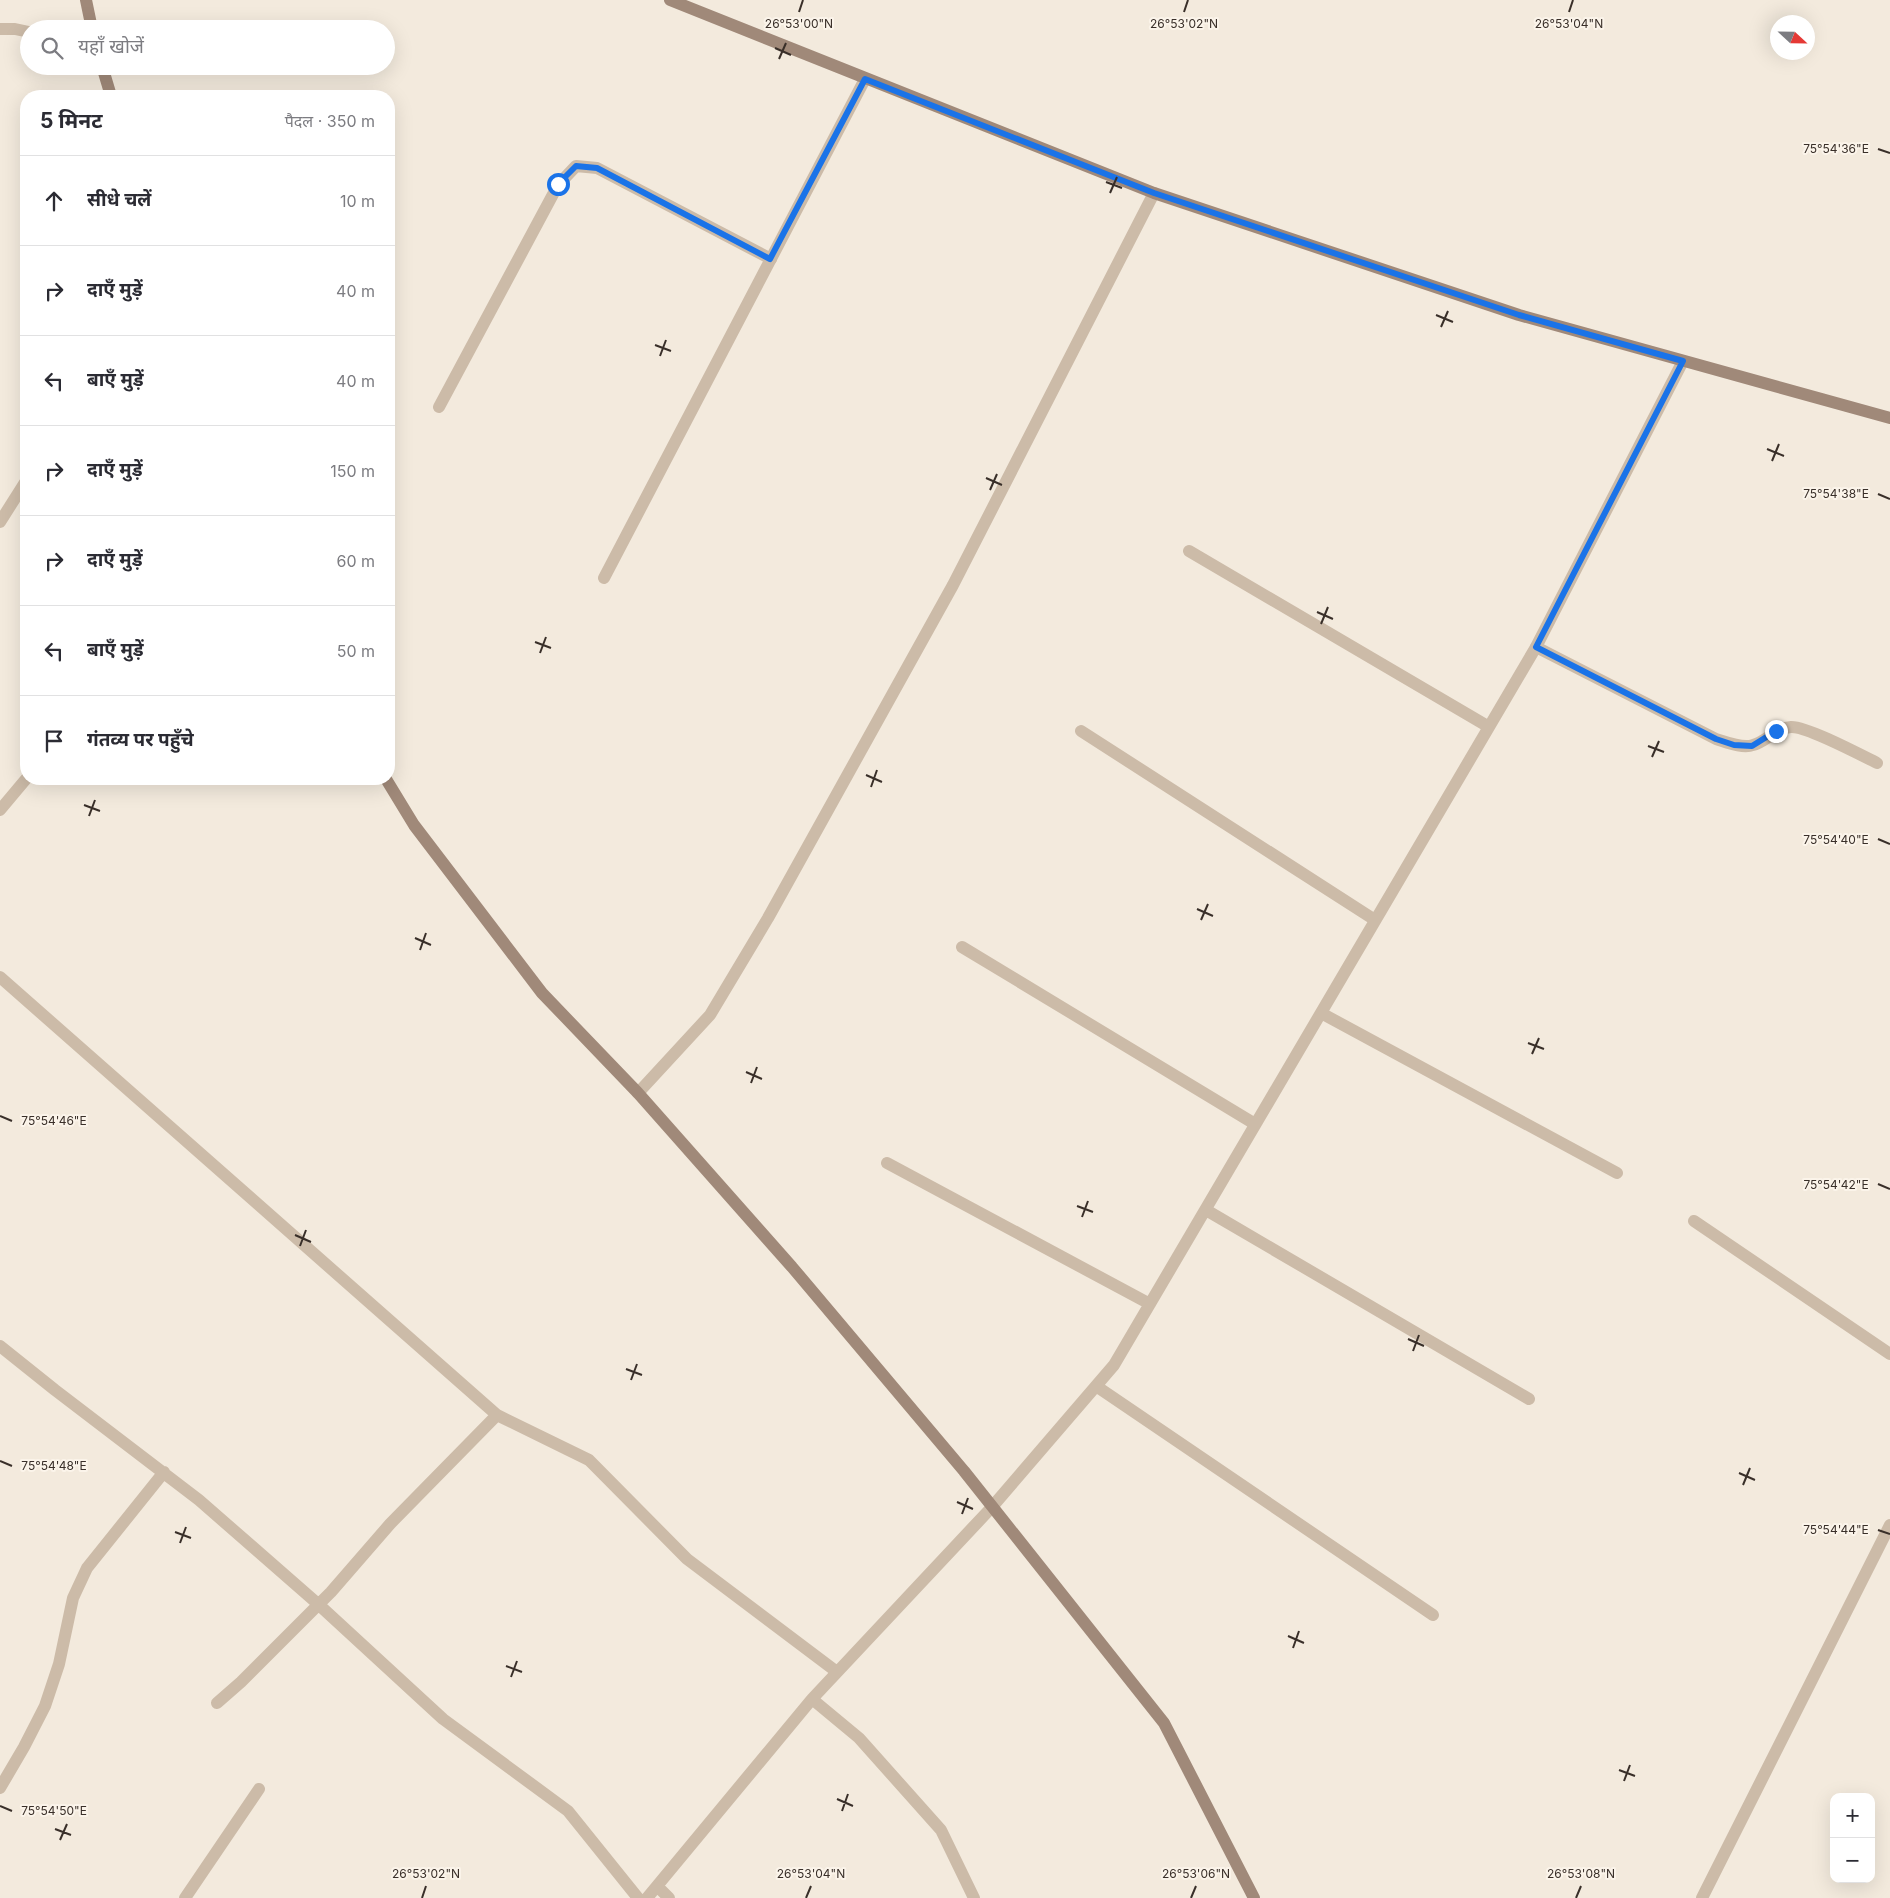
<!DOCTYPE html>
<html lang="hi">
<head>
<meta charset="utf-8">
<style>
	body { margin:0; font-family:Inter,"Noto Sans Devanagari",sans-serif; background:#f7f7f7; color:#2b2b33 }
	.controls { position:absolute; right:15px; bottom:15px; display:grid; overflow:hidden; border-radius:10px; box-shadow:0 5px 20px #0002 }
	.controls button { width:45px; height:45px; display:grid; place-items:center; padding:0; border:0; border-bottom:1px solid #e1e1e2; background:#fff; color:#2b2b33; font:25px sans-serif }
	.compass { position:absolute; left:1770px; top:15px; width:45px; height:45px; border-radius:50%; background:#fff; box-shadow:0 5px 20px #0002; rotate:112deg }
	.stop { position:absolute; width:15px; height:15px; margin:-11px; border:4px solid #1a73e8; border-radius:50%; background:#fff }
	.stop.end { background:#1a73e8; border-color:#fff; box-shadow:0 1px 5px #0008 }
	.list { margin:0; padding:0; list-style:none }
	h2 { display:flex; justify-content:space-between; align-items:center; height:65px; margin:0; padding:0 20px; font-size:21px }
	h2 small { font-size:16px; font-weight:400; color:#7c7c81 }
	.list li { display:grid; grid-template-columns:32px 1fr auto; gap:15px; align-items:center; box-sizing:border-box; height:90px; padding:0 20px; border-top:1px solid #e1e1e2 }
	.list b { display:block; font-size:19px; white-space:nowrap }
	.list em { font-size:16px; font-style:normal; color:#7c7c81 }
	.icon { flex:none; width:28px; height:28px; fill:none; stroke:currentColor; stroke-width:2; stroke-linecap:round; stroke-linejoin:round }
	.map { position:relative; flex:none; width:1890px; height:1898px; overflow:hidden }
	.search { position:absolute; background:#fff; box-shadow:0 5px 20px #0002; left:20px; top:20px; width:375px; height:55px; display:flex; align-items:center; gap:12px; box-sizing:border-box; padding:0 18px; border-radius:28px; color:#7c7c81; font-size:19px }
	.panel { position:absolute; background:#fff; box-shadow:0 5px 20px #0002; left:20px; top:90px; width:375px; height:695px; border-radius:20px }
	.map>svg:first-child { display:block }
</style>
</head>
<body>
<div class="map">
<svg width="1890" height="1898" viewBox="0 0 1890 1898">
	<rect width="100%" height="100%" fill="#f3eadd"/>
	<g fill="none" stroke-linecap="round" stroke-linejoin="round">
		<!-- lane -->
		<path stroke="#ccbba8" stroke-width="12" d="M439 407 558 185 576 166 597 168 771 259
			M1536 647 1716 739C1726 742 1743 749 1753 745 1767 741 1776 728 1791 727 1806 726 1861 755 1877 763
			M1694 1221 1890 1354
			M1702 1898 1890 1525"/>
		<!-- street -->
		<path stroke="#ccbba8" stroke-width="12" d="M0 29H15L29 32
			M0 522 26 481
			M1189 551 1489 727
			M604 578 865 79
			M1081 731 1375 920
			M0 810 26 779
			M962 947 1255 1124
			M0 977 497 1415
			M1321 1013 1617 1173
			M638 1093 710 1015 768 918 953 585 1154 193
			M887 1163 1150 1304
			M1206 1210 1529 1399
			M0 1346 55 1390 199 1500 318 1604 443 1719 568 1811 638 1898
			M1096 1386 1433 1615
			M812 1699 859 1738 941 1830 974 1898
			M217 1703 241 1682 331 1592 390 1524 497 1415 589 1460 687 1559 837 1672
			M0 1788 24 1747 45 1706 59 1664 73 1598 87 1568 164 1472
			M657 1886 669 1898
			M185 1898 259 1789
			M647 1898 812 1699 992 1507 1114 1365 1536 647 1683 361"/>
		<!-- secondary -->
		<path stroke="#a08979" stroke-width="12" d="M86 0 92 29
			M670 0 1154 193 1519 315 1890 418
			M102 66 111 96
			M386 779 414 825 542 993 638 1093 792 1267 964 1471 1164 1723 1254 1898"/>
	</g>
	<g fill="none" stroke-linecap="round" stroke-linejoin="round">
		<!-- route -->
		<path stroke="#1a73e8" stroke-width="6" d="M558 184 576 166 597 168 770 259 865 79 1154 193 1519 315 1683 361 1536 647 1716 739 1734 745 1752 746 1776 731"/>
	</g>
	<!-- ticks -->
	<path fill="none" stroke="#392f29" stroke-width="2" d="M799 12 803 0M1184 12 1188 0M1569 12 1573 0M775 48 791 55M779 59 786 43M1878 149 1890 153M1106 182 1122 188M1110 193 1117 177M1436 315 1453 322M1441 327 1448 311M655 345 671 351M660 356 666 340M1767 449 1784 456M1772 461 1779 444M986 478 1002 485M990 490 997 474M1878 494 1890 499M1317 612 1333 619M1321 624 1328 607M535 642 551 648M540 653 546 637M1648 746 1664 752M1652 757 1659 741M866 775 882 782M871 787 877 770M84 805 100 811M89 816 95 800M1878 839 1890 844M1197 909 1213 916M1201 920 1208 904M415 938 431 945M420 950 426 933M1528 1043 1544 1049M1532 1054 1539 1038M746 1072 762 1079M751 1083 757 1067M0 1116 12 1121M1878 1184 1890 1189M1077 1206 1093 1212M1082 1217 1088 1201M295 1235 311 1242M300 1246 306 1230M1408 1339 1424 1346M1413 1351 1419 1335M626 1369 642 1375M631 1380 637 1364M0 1461 12 1466M1739 1473 1755 1480M1743 1485 1750 1468M957 1502 973 1509M962 1514 968 1498M1878 1530 1890 1534M175 1532 191 1538M180 1543 186 1527M1288 1636 1304 1643M1293 1648 1299 1631M506 1666 522 1672M511 1677 517 1661M1619 1770 1635 1776M1624 1781 1630 1765M837 1799 853 1806M0 1806 12 1811M842 1811 848 1794M55 1829 71 1835M60 1840 67 1824M422 1898 426 1886M806 1898 811 1886M1191 1898 1196 1886M1576 1898 1581 1886"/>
	<g font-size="12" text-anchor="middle" fill="#392f29" stroke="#fbf4ea" stroke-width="4" stroke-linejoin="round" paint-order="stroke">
		<text x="799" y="28">26°53'00"N</text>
		<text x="1184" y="28">26°53'02"N</text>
		<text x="1569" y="28">26°53'04"N</text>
		<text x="1836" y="153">75°54'36"E</text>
		<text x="1836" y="498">75°54'38"E</text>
		<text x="1836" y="844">75°54'40"E</text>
		<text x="54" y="1125">75°54'46"E</text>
		<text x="1836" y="1189">75°54'42"E</text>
		<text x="54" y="1470">75°54'48"E</text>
		<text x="1836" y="1534">75°54'44"E</text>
		<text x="54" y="1815">75°54'50"E</text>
		<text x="426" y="1878">26°53'02"N</text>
		<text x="811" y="1878">26°53'04"N</text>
		<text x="1196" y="1878">26°53'06"N</text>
		<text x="1581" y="1878">26°53'08"N</text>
	</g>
</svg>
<div class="controls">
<button>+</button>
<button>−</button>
</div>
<svg class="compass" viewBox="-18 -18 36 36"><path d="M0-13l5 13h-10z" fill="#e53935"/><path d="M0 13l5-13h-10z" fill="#7c7c81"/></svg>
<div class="stop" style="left:558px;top:184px"></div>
<div class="stop end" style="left:1776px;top:731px"></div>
<div class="search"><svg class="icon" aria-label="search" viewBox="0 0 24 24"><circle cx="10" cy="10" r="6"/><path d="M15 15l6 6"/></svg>यहाँ खोजें</div>
<section class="panel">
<h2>5 मिनट<small>पैदल · 350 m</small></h2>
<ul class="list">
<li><svg class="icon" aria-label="ahead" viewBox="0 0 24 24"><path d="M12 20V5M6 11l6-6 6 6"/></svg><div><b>सीधे चलें</b></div><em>10 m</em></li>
<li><svg class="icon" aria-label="right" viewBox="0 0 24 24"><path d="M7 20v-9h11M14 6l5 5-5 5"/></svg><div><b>दाएँ मुड़ें</b></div><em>40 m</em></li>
<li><svg class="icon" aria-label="left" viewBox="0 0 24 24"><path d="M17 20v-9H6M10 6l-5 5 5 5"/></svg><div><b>बाएँ मुड़ें</b></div><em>40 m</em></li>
<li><svg class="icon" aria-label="right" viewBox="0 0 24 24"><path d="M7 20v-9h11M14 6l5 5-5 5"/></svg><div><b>दाएँ मुड़ें</b></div><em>150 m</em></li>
<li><svg class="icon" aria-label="right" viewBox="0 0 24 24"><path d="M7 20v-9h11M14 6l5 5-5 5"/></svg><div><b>दाएँ मुड़ें</b></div><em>60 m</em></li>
<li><svg class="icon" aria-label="left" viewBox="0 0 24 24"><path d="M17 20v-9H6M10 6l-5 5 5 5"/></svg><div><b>बाएँ मुड़ें</b></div><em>50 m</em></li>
<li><svg class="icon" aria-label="arrive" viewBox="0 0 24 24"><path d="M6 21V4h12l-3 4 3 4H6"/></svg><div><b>गंतव्य पर पहुँचे</b></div></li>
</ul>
</section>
</div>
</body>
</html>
